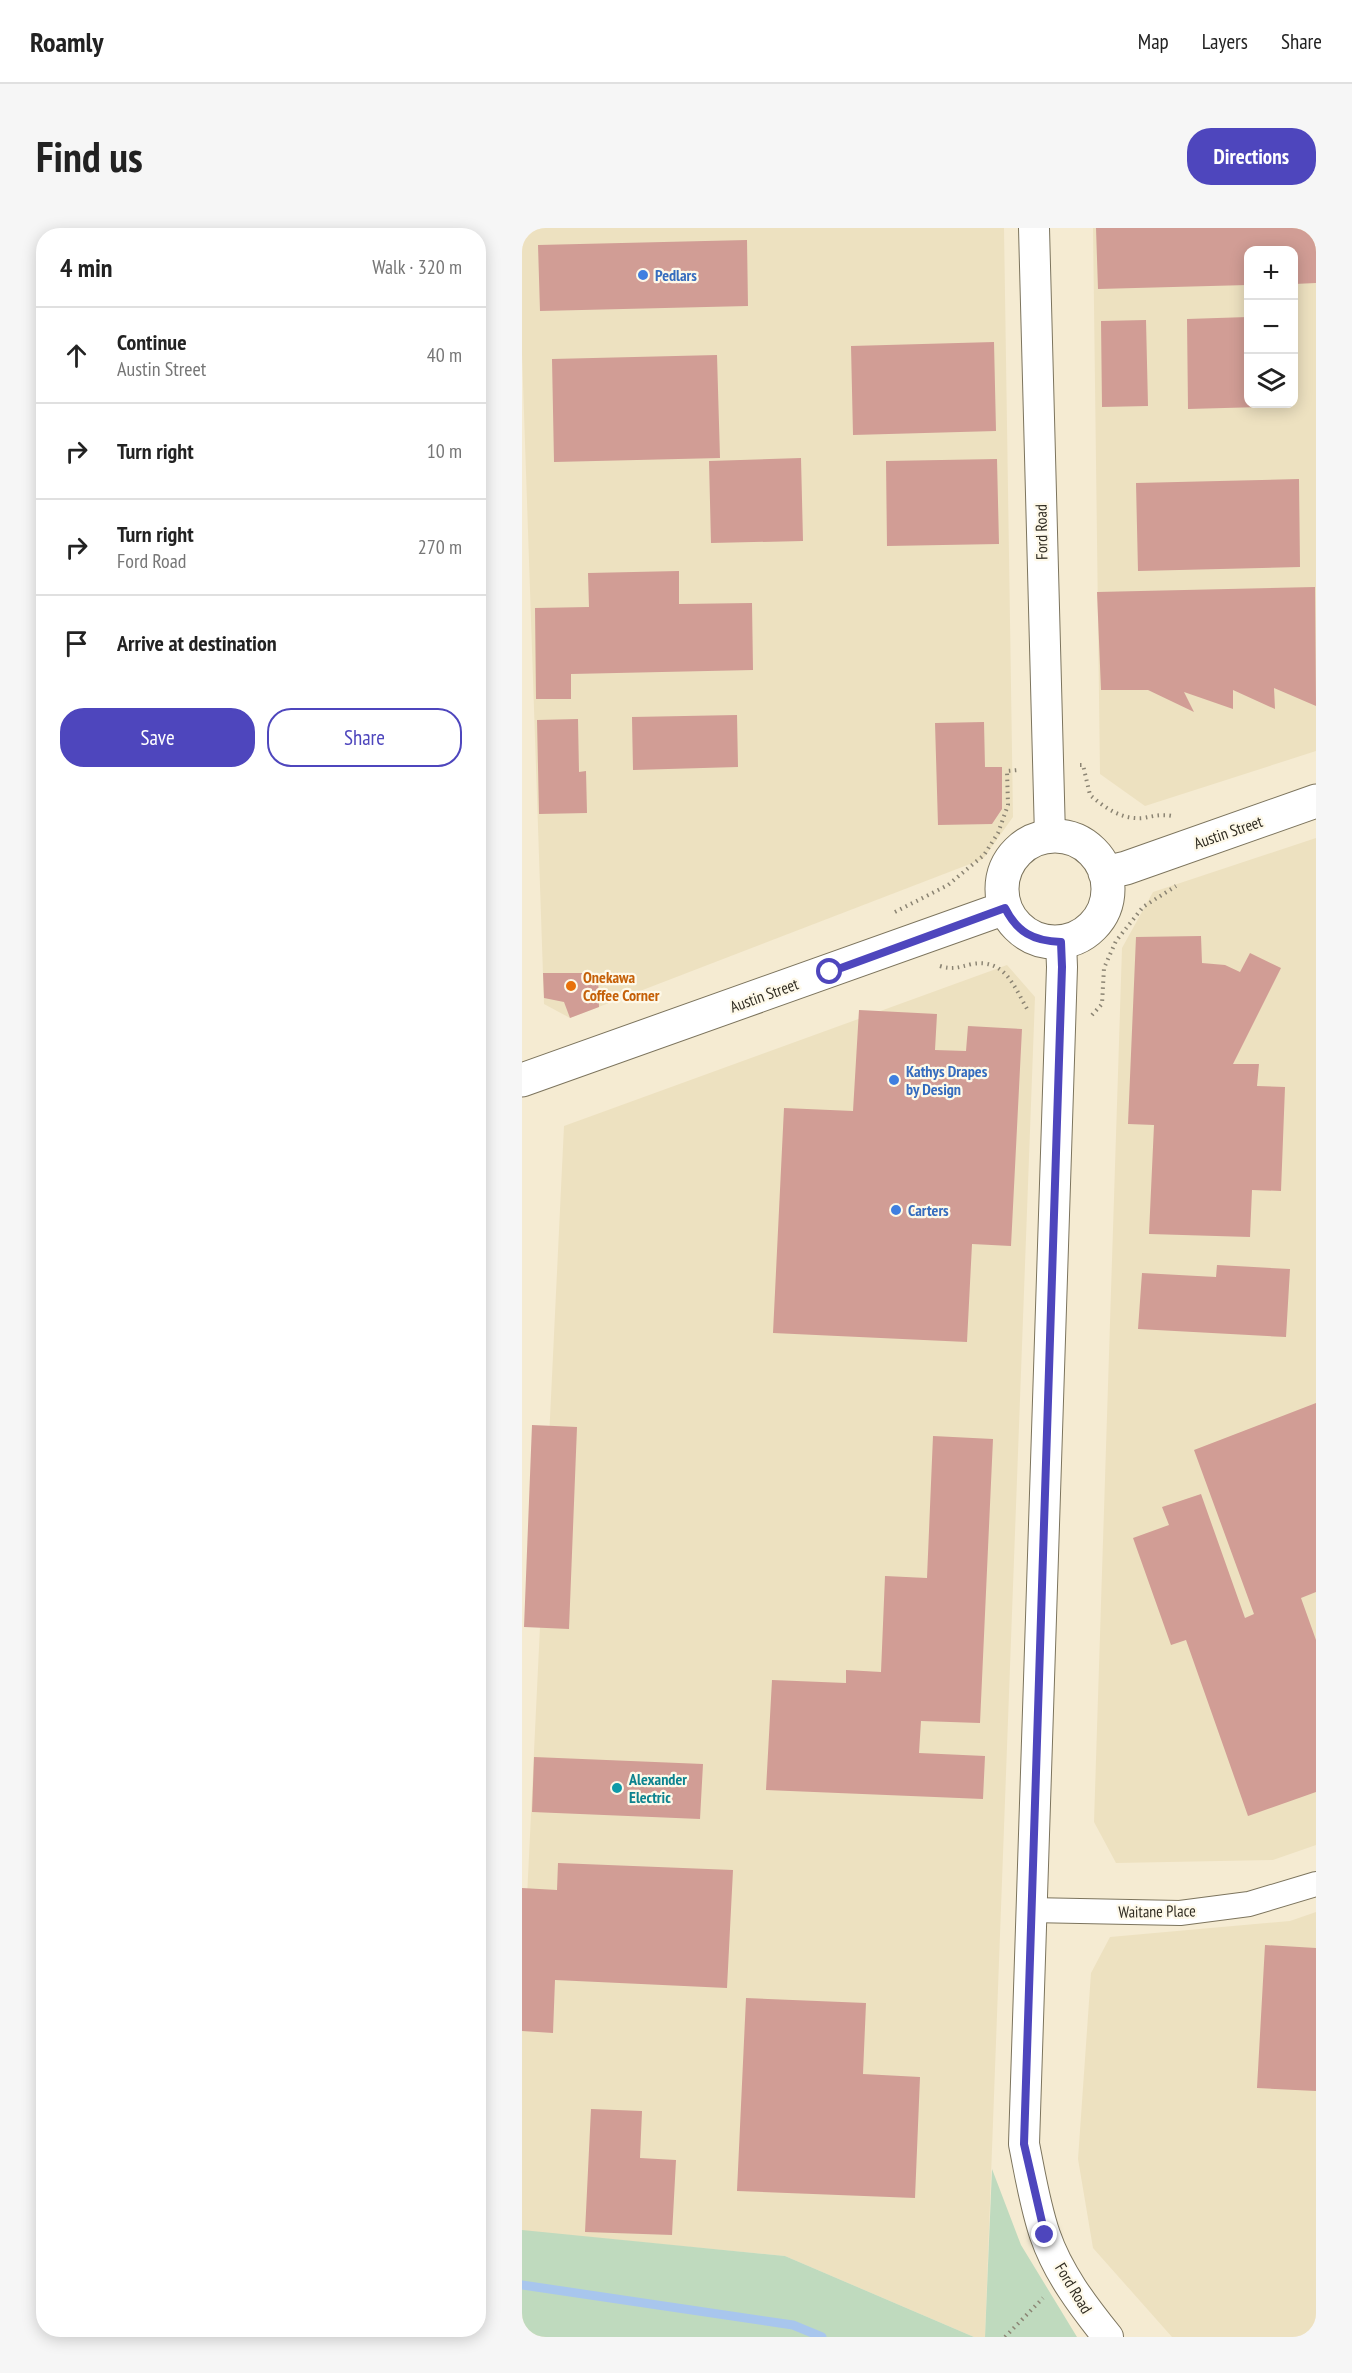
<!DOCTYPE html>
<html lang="en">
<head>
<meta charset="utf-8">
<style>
	body { margin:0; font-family:"PT Sans Narrow",sans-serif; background:#f6f6f6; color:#222 }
	.controls { position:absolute; right:18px; top:18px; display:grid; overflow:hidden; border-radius:12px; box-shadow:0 3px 15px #0003 }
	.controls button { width:54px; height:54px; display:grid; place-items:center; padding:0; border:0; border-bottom:2px solid #e0e0e0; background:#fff; color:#222; font:30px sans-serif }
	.stop { position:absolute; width:18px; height:18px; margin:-14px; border:4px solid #4e46bd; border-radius:50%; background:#fff }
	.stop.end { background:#4e46bd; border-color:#fff; box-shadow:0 2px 6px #0008 }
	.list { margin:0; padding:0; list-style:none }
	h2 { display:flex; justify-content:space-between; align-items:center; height:78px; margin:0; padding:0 24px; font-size:26px }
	h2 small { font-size:20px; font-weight:400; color:#767676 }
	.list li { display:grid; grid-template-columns:39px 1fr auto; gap:18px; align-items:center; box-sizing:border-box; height:96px; padding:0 24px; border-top:2px solid #e0e0e0 }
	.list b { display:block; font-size:22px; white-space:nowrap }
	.list p { margin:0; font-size:20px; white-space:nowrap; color:#767676 }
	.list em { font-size:20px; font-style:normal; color:#767676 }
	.actions { display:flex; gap:12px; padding:18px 24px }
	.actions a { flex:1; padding:14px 0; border:2px solid #4e46bd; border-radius:24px; text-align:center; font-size:21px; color:#4e46bd }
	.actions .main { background:#4e46bd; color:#fff }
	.icon { flex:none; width:33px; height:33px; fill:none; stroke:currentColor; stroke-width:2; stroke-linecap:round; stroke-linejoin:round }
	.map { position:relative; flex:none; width:794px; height:2109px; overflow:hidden; border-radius:24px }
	header { display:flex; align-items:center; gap:36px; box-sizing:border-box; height:84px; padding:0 30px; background:#fff; border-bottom:2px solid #e0e0e0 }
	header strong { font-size:28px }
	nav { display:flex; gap:33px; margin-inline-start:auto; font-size:21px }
	.intro { display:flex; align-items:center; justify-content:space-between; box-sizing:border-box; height:144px; padding:0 36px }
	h1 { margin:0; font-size:42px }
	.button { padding:15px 27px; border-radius:24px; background:#4e46bd; color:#fff; font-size:21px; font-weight:700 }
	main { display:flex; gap:36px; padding:0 36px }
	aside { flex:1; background:#fff; border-radius:24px; box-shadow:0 3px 15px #0003 }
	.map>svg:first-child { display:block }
</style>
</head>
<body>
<header>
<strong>Roamly</strong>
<nav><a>Map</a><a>Layers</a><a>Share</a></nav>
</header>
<div class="intro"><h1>Find us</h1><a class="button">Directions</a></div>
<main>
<aside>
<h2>4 min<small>Walk · 320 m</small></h2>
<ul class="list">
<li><svg class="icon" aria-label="ahead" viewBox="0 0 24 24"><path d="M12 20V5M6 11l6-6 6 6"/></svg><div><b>Continue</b><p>Austin Street</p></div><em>40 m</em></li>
<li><svg class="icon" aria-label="right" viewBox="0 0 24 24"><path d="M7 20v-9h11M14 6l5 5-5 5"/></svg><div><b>Turn right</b></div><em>10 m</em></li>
<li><svg class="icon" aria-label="right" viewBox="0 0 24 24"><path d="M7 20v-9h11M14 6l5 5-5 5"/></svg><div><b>Turn right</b><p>Ford Road</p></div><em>270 m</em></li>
<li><svg class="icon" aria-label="arrive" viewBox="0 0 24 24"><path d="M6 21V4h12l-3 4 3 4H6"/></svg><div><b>Arrive at destination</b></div></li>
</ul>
<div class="actions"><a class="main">Save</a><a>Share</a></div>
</aside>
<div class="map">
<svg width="794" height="2109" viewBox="0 0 794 2109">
	<rect width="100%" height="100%" fill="#f5ebd2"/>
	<!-- built -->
	<path fill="#ede1c0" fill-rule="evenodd" d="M0 0H482L491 589 461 631 48 790 22 776 0 126Z
		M571 0H794V523L623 578 578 546ZM726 22H772V176H726Z
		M794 610V1617L751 1632 594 1635 572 1594 600 720 631 664Z
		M485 737 513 769 463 2109H452L263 2028 0 2003V1774L42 898Z
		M794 1684V2109H650L571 2020 556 1931 569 1745 588 1709 768 1693Z"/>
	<!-- green -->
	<path fill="#bfdabe" d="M470 1941 499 2017 555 2109H463Z
		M0 2002 263 2028 452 2109H0Z"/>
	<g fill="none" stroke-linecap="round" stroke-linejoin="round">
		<!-- stream -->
		<path stroke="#a8c6ed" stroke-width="9" d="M0 2057 271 2097 300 2109"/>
	</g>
	<!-- building -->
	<path fill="#d19d95" d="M574 0H794V55L772 56V22H726V57L576 61Z
		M225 12 226 78 18 83 16 17Z
		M726 89V176H739V179L666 181 665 91Z
		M624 92 626 178 580 179 579 93Z
		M472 114 474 203 331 207 329 118Z
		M195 127 198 230 32 234 30 131Z
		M279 230 281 313 189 315 187 233Z
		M475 231 477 316 365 318 364 233Z
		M777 251 778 339 616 343 614 255Z
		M157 343V376L230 375 231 442 49 446V471H14L13 380 67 379 66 345Z
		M793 359 794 478 752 460 753 481 711 462V481L662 464 672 484 626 462H579L575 364Z
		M215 487 216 539 111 542 110 489Z
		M56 491 57 544 64 543 65 585 17 586 15 492Z
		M462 494 463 539H480V581L470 596 416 597 413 495Z
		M679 708 680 735 703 737 718 744 728 725 759 740 711 836H737L735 858 763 859 759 963 730 962 728 1009 627 1006 632 897 606 896 614 709Z
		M21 745H76L77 779 48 790 42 774 22 770Z
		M337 782 415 786 413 822 444 823 446 798 500 801 489 1018 450 1016 445 1114 251 1105 262 880 331 883Z
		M695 1037 768 1041 764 1109 616 1101 620 1045 694 1049Z
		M794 1175V1364L779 1370 794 1412V1564L726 1588 664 1412 649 1417 611 1310 647 1297 640 1279 679 1266 723 1390 732 1386 672 1222Z
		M10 1197 55 1199 47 1401 2 1399Z
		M411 1208 471 1211 458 1495 399 1493 397 1525 463 1528 461 1571 244 1562 250 1452 324 1455V1442L359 1444 363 1348 405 1350Z
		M12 1529 181 1536 178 1591 10 1584Z
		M36 1635 211 1642 205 1760 33 1752 31 1805 0 1803V1660L35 1662Z
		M743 1717 794 1720V1863L735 1860Z
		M224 1770 344 1775 341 1846 398 1849 393 1970 215 1963Z
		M69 1881 120 1883 118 1930 154 1932 150 2007 63 2004Z"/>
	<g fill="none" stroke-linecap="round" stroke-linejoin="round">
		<!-- minor casing -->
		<g stroke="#7c745d" stroke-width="26">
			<path id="minor" d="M508 1682 658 1685 727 1676 794 1656"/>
		</g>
		<!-- tertiary casing -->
		<g stroke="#7c745d" stroke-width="32">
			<path id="tertiary" d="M512 0 528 608
				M539 714 540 739 502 1916C508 1946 513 1978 523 2007 536 2045 561 2078 586 2109"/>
		</g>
		<!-- secondary casing -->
		<g stroke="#7c745d" stroke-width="35">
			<path id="secondary" d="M480 661a53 53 0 1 1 106 0a53 53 0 1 1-106 0Z
				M583 645 604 640 794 573
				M0 852 483 680"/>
		</g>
		<!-- path -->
		<path stroke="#8b8473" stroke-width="4" stroke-dasharray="1.5 4.5" stroke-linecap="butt" d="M558 537H561L568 567C583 580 600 592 621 590 632 588 639 586 650 588
			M373 684 426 657 462 627 476 605 486 577 485 543 496 542
			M418 738C431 742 437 739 450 736 485 730 493 762 507 784
			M570 787 580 776 582 740 594 713 621 679 654 658
			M483 2109 521 2070"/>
		<!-- minor -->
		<use href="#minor" stroke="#fff" stroke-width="24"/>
		<!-- tertiary -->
		<use href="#tertiary" stroke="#fff" stroke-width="30"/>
		<!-- secondary -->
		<use href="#secondary" stroke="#fff" stroke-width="33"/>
	</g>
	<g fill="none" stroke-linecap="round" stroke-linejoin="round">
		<!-- route -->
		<path stroke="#4e46bd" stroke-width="8" d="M308 744 483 680C495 704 511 713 539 714L540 739 502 1916 523 2007"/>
	</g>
	<!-- markers -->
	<g fill="#3f7fe0" stroke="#fef9e9" stroke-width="2">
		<circle cx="121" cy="47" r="6"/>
		<circle cx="372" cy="852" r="6"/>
		<circle cx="374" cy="982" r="6"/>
	</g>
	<circle fill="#e8710a" stroke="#fef9e9" stroke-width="2" cx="49" cy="758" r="6"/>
	<circle fill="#0f9aa8" stroke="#fef9e9" stroke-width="2" cx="95" cy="1560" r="6"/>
	<g text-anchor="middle" stroke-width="4.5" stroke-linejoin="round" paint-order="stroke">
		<!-- shop labels -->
		<g font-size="16" font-weight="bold" fill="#366cbe" stroke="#fef9e9" text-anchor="start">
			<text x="133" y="53">Pedlars</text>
			<text x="384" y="849">Kathys Drapes<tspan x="384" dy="18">by Design</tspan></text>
			<text x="386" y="988">Carters</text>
		</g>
		<!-- street labels -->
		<g font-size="16" fill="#302c22" stroke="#fef9e9">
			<text transform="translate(519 304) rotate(-91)" y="6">Ford Road</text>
			<text transform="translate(706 604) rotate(-19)" y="6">Austin Street</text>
			<text transform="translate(242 767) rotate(-20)" y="6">Austin Street</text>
			<text transform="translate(635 1683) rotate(-1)" y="6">Waitane Place</text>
			<text transform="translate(552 2060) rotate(59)" y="6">Ford Road</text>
		</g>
		<!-- food labels -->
		<g font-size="16" font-weight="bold" fill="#c56008" stroke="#fef9e9" text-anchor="start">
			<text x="61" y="755">Onekawa<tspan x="61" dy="18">Coffee Corner</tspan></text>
		</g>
		<!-- culture labels -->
		<g font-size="16" font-weight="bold" fill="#0d838f" stroke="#fef9e9" text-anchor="start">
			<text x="107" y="1557">Alexander<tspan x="107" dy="18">Electric</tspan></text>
		</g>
	</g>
</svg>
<div class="controls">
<button>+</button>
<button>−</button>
<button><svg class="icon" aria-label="layers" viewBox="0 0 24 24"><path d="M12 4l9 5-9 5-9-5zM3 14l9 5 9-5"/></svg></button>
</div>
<div class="stop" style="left:308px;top:744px"></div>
<div class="stop end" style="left:523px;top:2007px"></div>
</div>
</main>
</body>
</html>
